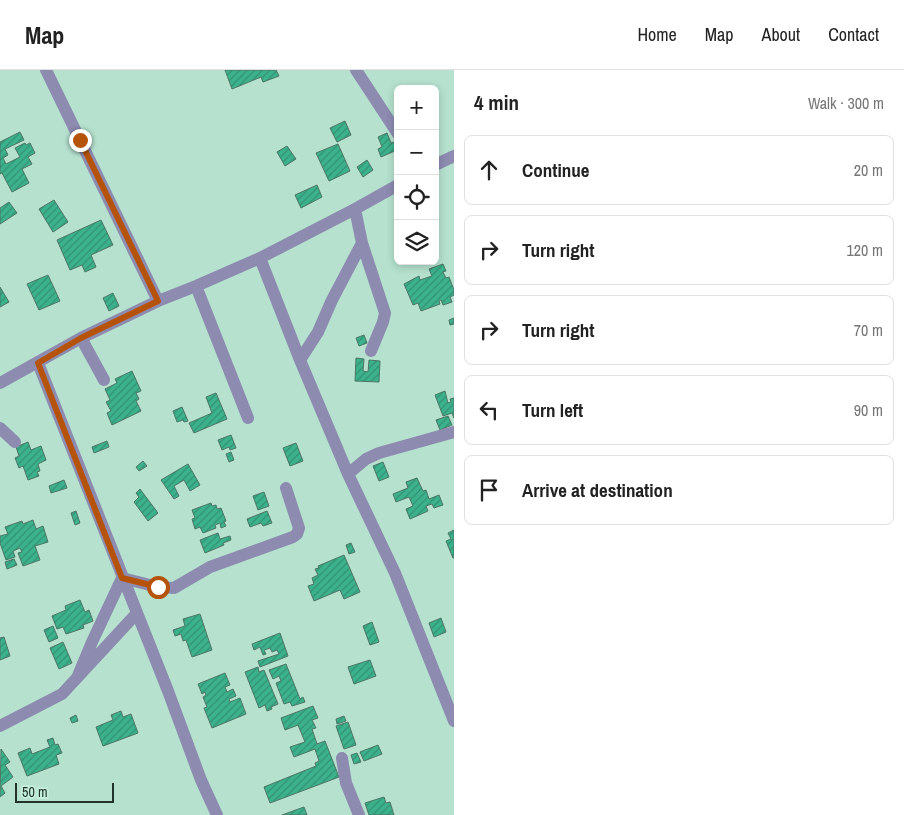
<!DOCTYPE html>
<html lang="en">
<head>
<meta charset="utf-8">
<style>
	body { margin:0; font-family:"Archivo Narrow",sans-serif; background:#f2f2f2; color:#222 }
	.controls { position:absolute; right:15px; top:15px; display:grid; overflow:hidden; border-radius:8px; box-shadow:0 2px 8px #0003 }
	.controls button { width:45px; height:45px; display:grid; place-items:center; padding:0; border:0; border-bottom:1px solid #e0e0e0; background:#fff; color:#222; font:25px sans-serif }
	.scale { position:absolute; left:15px; bottom:12px; width:99px; box-sizing:border-box; padding-left:5px; border:2px solid #21322b; border-top:0; font-size:14px; line-height:18px; white-space:nowrap; color:#21322b; -webkit-text-stroke:4px #c2eedb; paint-order:stroke }
	.stop { position:absolute; width:15px; height:15px; margin:-11px; border:4px solid #b45309; border-radius:50%; background:#fff }
	.stop.end { background:#b45309; border-color:#fff; box-shadow:0 1px 5px #0008 }
	.list { margin:0; padding:0; list-style:none }
	h2 { display:flex; justify-content:space-between; align-items:center; height:65px; margin:0; padding:0 20px; font-size:21px }
	h2 small { font-size:16px; font-weight:400; color:#767676 }
	.list li { display:grid; grid-template-columns:32px 1fr auto; gap:15px; align-items:center; box-sizing:border-box; height:70px; margin:0 10px 10px; padding:0 10px; border:1px solid #e0e0e0; border-radius:8px }
	.list b { display:block; font-size:19px; white-space:nowrap }
	.list em { font-size:16px; font-style:normal; color:#767676 }
	.icon { flex:none; width:28px; height:28px; fill:none; stroke:currentColor; stroke-width:2; stroke-linecap:round; stroke-linejoin:round }
	.map { position:relative; flex:none; width:454px; height:745px; overflow:hidden }
	header { display:flex; align-items:center; gap:30px; box-sizing:border-box; height:70px; padding:0 25px; background:#fff; border-bottom:1px solid #e0e0e0 }
	header strong { font-size:24px }
	nav { display:flex; gap:28px; margin-inline-start:auto; font-size:18px }
	main { display:flex }
	aside { flex:1; background:#fff }
	.map>svg:first-child { display:block }
</style>
</head>
<body>
<header>
<strong>Map</strong>
<nav><a>Home</a><a>Map</a><a>About</a><a>Contact</a></nav>
</header>
<main>
<div class="map">
<svg width="454" height="745" viewBox="0 0 454 745">
	<defs>
		<pattern id="building-hatch" width="6" height="6" patternUnits="userSpaceOnUse" patternTransform="scale(1.25)"><rect width="6" height="6" fill="#3cb28c"/><path d="M-1 1l2-2M0 6l6-6M5 7l2-2" fill="none" stroke="#329173"/></pattern>
	</defs>
	<rect width="100%" height="100%" fill="#b5e1ce"/>
	<!-- building -->
	<path fill="url(#building-hatch)" stroke="#4d7565" d="M225 0H276L279 6 263 12 261 7 232 19Z
		M345 51 351 65 337 72 330 58Z
		M20 62 24 70 5 79 8 85 3 88 6 94 20 87 15 78 25 73 26 75 30 73 35 83 28 87 32 94 22 99 29 113 12 122 2 103 0 104V72Z
		M387 63 391 73 394 72 397 80 381 87 378 79 382 77 378 67Z
		M338 74 350 101 329 111 316 83Z
		M287 76 296 89 285 96 277 82Z
		M367 90 373 100 363 107 357 97Z
		M317 115 322 127 301 138 295 125Z
		M54 130 68 152 53 162 39 139Z
		M9 132 17 143 0 154V138Z
		M101 150 113 175 91 185 96 197 85 202 82 195 70 200 57 170Z
		M443 194 446 201 443 202 446 208 449 207 454 220V225L450 227 452 232 443 235 441 230 439 231 440 234 421 241 418 233 413 235 404 214 419 206 420 210 432 206 429 199Z
		M48 205 60 231 39 240 27 214Z
		M0 217 9 232 0 237Z
		M113 223 119 236 109 241 103 228Z
		M454 248V254L450 255 449 250Z
		M364 265 367 273 359 276 356 268Z
		M356 288 364 289 363 301 368 302 369 290 380 291 379 312 355 311Z
		M132 301 141 321 136 323 139 329 136 331 141 341 112 355 107 343 111 341 106 332 110 330 105 319 117 313 115 309Z
		M445 321 448 333 451 332 450 329 454 328V348L452 343 443 346 435 325Z
		M216 323 227 349 194 363 189 353 212 343 206 327Z
		M182 337 188 351 184 352 183 350 177 352 173 341Z
		M448 346 452 355 440 360 436 350Z
		M231 365 236 378 230 380 229 377 222 380 218 370Z
		M107 371 109 377 94 383 92 377Z
		M28 372 31 380 41 376 46 390 38 394 40 401 37 402 39 406 28 410 23 396 19 398 15 388 19 386 16 377Z
		M296 373 303 391 290 396 283 378Z
		M231 382 234 390 229 392 226 384Z
		M143 391 147 396 139 401 136 397Z
		M383 392 389 407 379 411 373 396Z
		M188 394 200 415 190 421 184 410 174 416 179 426 174 429 161 410Z
		M417 408 423 421 426 420 429 429 439 425 443 435 434 438 432 434 426 436 428 441 410 449 406 439 413 436 409 427 396 432 393 424 408 418 406 412Z
		M64 410 67 418 51 423 49 416Z
		M140 419 158 443 148 451 134 432 139 427 136 423Z
		M264 422 269 436 258 440 253 426Z
		M211 433 212 436 216 435 217 439 221 438 226 451 224 452 226 456 221 458 220 453 215 455 216 458 203 463 200 457 195 459 192 449 195 448 192 440Z
		M76 441 80 453 75 455 71 443Z
		M267 441 272 453 263 456 261 453 250 457 247 449Z
		M33 450 36 459 43 456 48 472 35 476 40 490 23 496 18 483 22 482 20 478 13 481 15 487 6 490 0 473V466L8 464 5 457 22 451 23 454Z
		M454 460V488H453L446 471 451 469 448 463Z
		M218 463 220 469 230 466 231 470 223 473 224 475 205 483 200 470Z
		M351 473 355 482 349 484 346 475Z
		M344 485 360 522 344 529 340 520 314 531 308 516 314 514 312 508 318 505 315 499 319 498 318 496Z
		M14 489 17 495 7 499 5 492Z
		M80 530 85 542 89 540 93 551 83 555 84 558 66 564 63 557 57 559 52 546 66 540 65 536Z
		M200 544 212 580 192 587 186 570 183 571 181 564 175 566 173 560 185 556 183 549Z
		M441 548 446 562 434 567 429 553Z
		M372 552 379 572 370 575 363 556Z
		M53 556 58 568 49 572 44 560Z
		M280 563 288 586 260 597 258 591 279 584 277 580 272 582 270 578 264 580 266 584 263 585 260 577 254 580 252 574Z
		M4 567 10 586 0 590V568Z
		M63 572 72 593 59 599 50 578Z
		M370 590 376 606 354 614 348 597Z
		M286 594 300 629 303 627 305 632 292 636 290 632 284 634 276 613 281 611 279 606 273 609 269 600Z
		M258 597 259 602 264 600 278 634 271 637 272 639 267 641 265 635 259 638 245 602Z
		M225 603 230 615 225 617 227 622 233 619 236 626 229 629 230 632 240 628 246 644 212 658 204 638 207 637 203 627 206 625 205 622 202 624 198 614Z
		M313 636 318 648 312 650 316 658 312 659 317 674 325 671 339 707 270 733 264 717 316 696 315 693 319 691 315 679 294 687 290 677 305 672 298 655 285 660 281 648Z
		M121 641 123 647 131 644 138 663 103 676 96 657 113 650 111 645Z
		M76 645 78 651 72 653 70 648Z
		M344 646 346 651 337 654 336 649Z
		M348 652 356 675 344 679 336 656Z
		M53 668 55 675 58 674 62 683 56 685 59 694 27 706 18 683 30 678 32 684 50 677 47 670Z
		M378 675 382 684 364 691 360 682Z
		M1 679 10 692 5 695 13 707 1 716 5 723 0 727Z
		M357 683 361 692 354 694 351 685Z
		M384 727 386 733 390 732 394 745H369L365 733Z
		M304 737 307 745H282Z"/>
	<g fill="none" stroke-linecap="round" stroke-linejoin="round">
		<!-- minor -->
		<path stroke="#8d8bb0" stroke-width="12" d="M46 0 158 231
			M356 0 398 64
			M435 95 454 86
			M362 173 385 243 383 252 371 281
			M260 188 300 290 348 404 395 503 454 651
			M196 216 248 348
			M81 268 104 310
			M300 290 318 262 332 230 362 173 355 139
			M38 293 168 621 201 710 217 745
			M0 313 81 268 158 231 196 216 260 188 355 139 398 115
			M0 358 15 372
			M348 404 366 389 379 383 454 362
			M77 608 92 572 122 508 158 517 174 518 210 497 293 467 297 464 299 458 286 418
			M0 656 62 624 137 543
			M342 688 346 713 359 745"/>
	</g>
	<g fill="none" stroke-linecap="round" stroke-linejoin="round">
		<!-- route -->
		<path stroke="#b45309" stroke-width="6" d="M80 70 158 231 81 268 38 293 122 508 158 517"/>
	</g>
</svg>
<div class="controls">
<button>+</button>
<button>−</button>
<button><svg class="icon" aria-label="locate" viewBox="0 0 24 24"><circle cx="12" cy="12" r="6"/><path d="M12 2v4M12 18v4M2 12h4M18 12h4"/></svg></button>
<button><svg class="icon" aria-label="layers" viewBox="0 0 24 24"><path d="M12 4l9 5-9 5-9-5zM3 14l9 5 9-5"/></svg></button>
</div>
<div class="scale">50 m</div>
<div class="stop" style="left:158px;top:517px"></div>
<div class="stop end" style="left:80px;top:70px"></div>
</div>
<aside>
<h2>4 min<small>Walk · 300 m</small></h2>
<ul class="list">
<li><svg class="icon" aria-label="ahead" viewBox="0 0 24 24"><path d="M12 20V5M6 11l6-6 6 6"/></svg><div><b>Continue</b></div><em>20 m</em></li>
<li><svg class="icon" aria-label="right" viewBox="0 0 24 24"><path d="M7 20v-9h11M14 6l5 5-5 5"/></svg><div><b>Turn right</b></div><em>120 m</em></li>
<li><svg class="icon" aria-label="right" viewBox="0 0 24 24"><path d="M7 20v-9h11M14 6l5 5-5 5"/></svg><div><b>Turn right</b></div><em>70 m</em></li>
<li><svg class="icon" aria-label="left" viewBox="0 0 24 24"><path d="M17 20v-9H6M10 6l-5 5 5 5"/></svg><div><b>Turn left</b></div><em>90 m</em></li>
<li><svg class="icon" aria-label="arrive" viewBox="0 0 24 24"><path d="M6 21V4h12l-3 4 3 4H6"/></svg><div><b>Arrive at destination</b></div></li>
</ul>
</aside>
</main>
</body>
</html>
